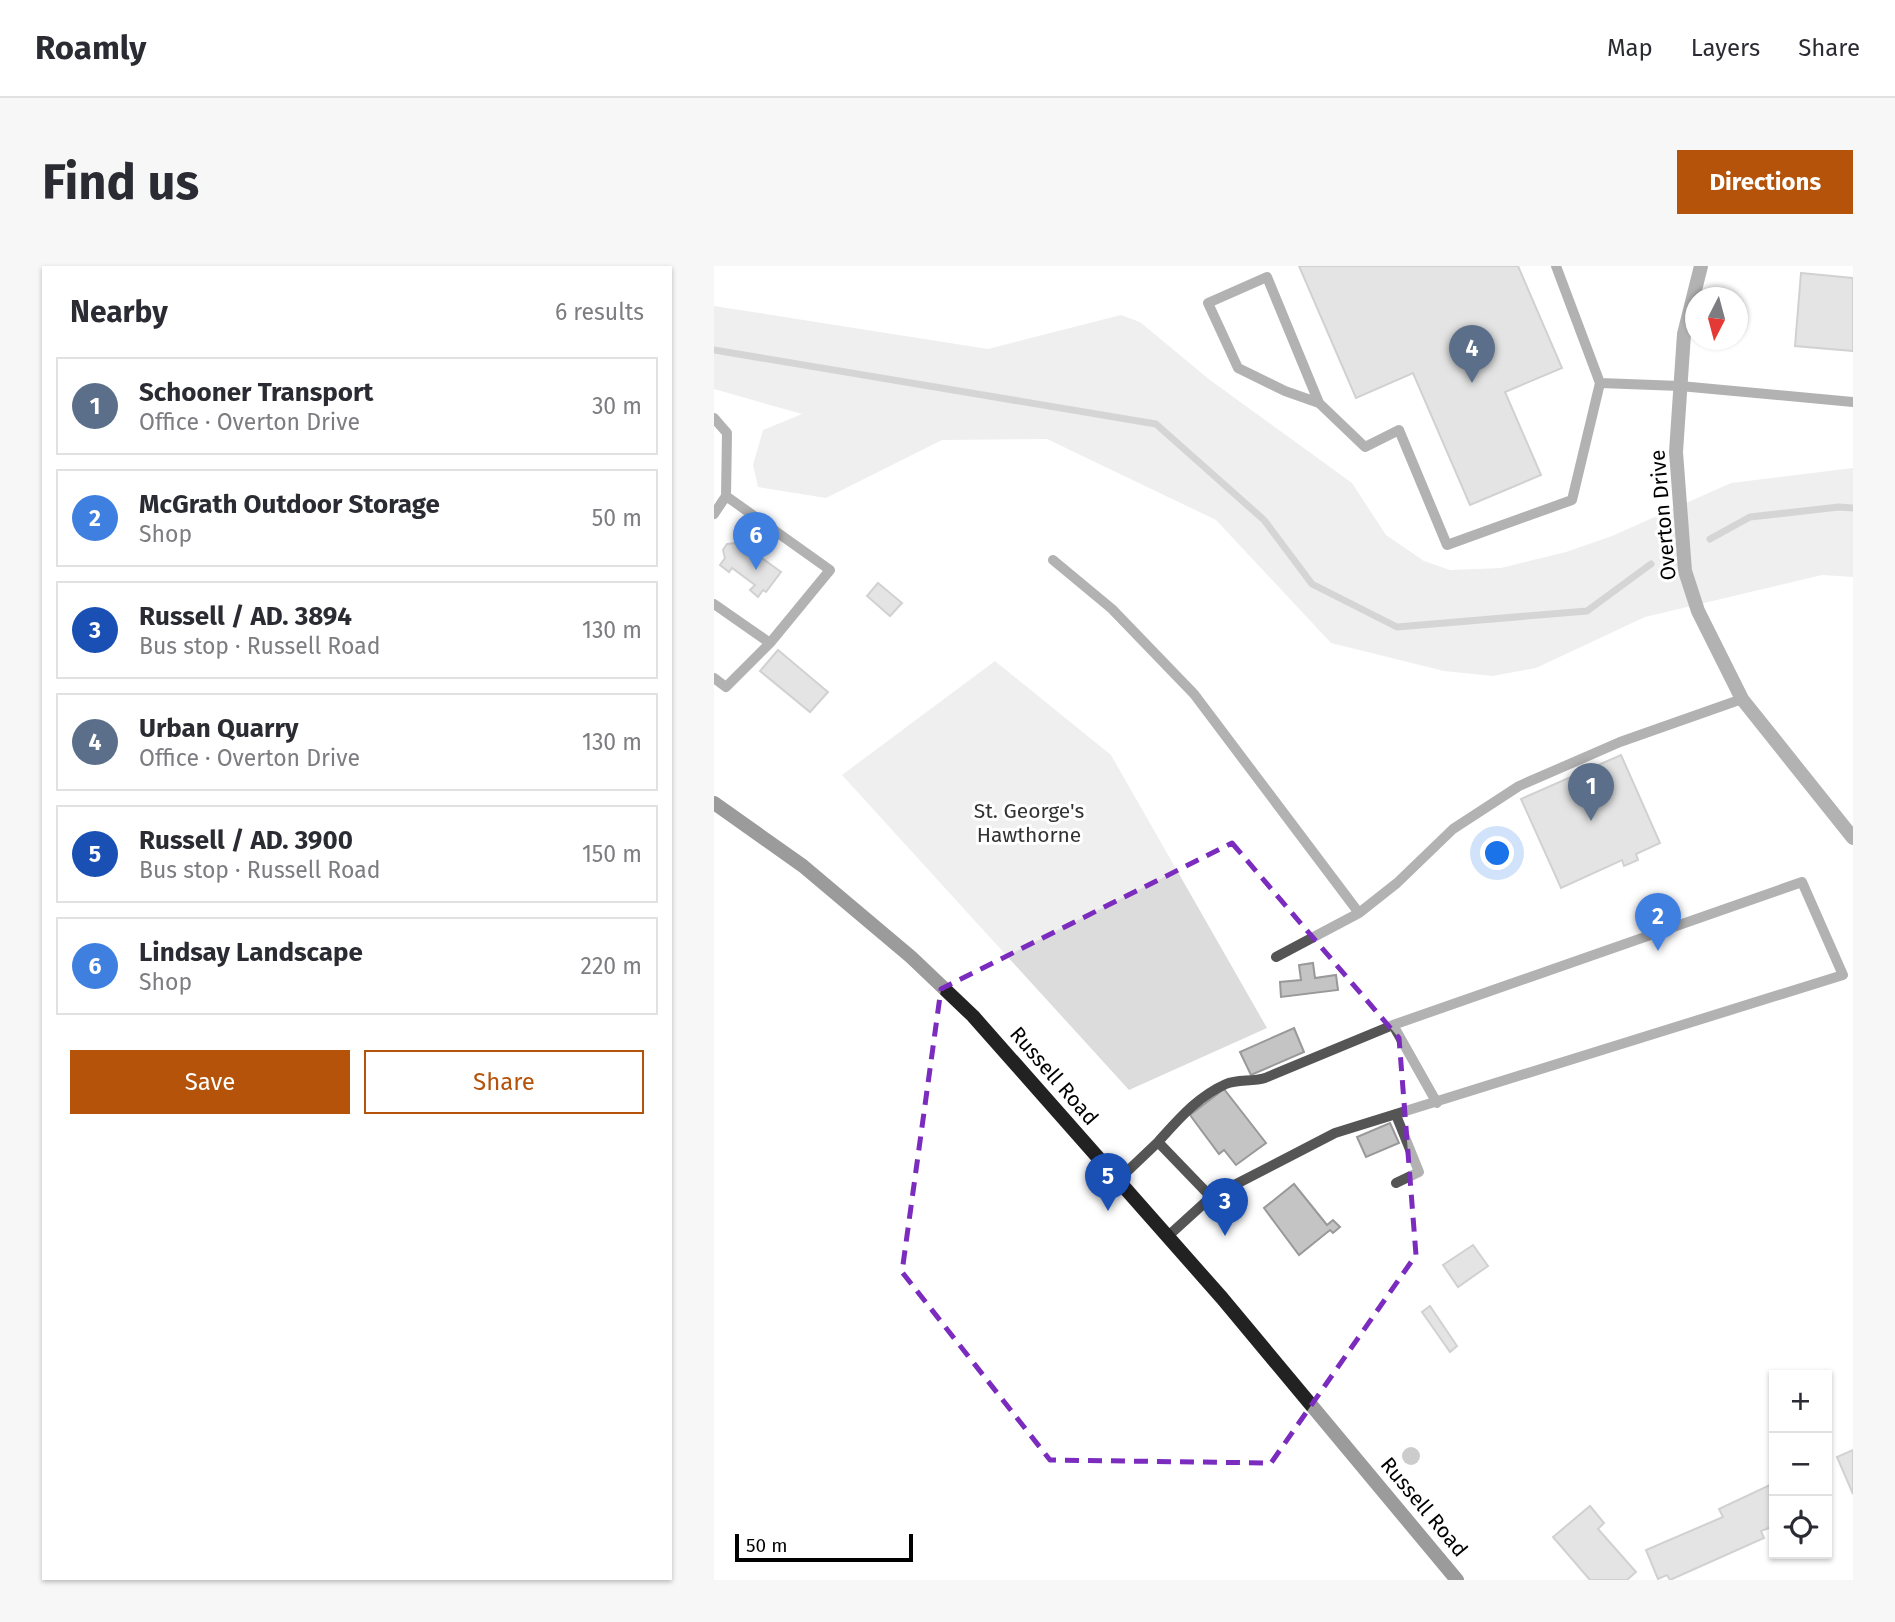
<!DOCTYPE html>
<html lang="en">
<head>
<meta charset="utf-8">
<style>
	body { margin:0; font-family:"Fira Sans",sans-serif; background:#f7f7f7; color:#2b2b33 }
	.controls { position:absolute; right:21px; bottom:21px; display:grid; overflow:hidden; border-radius:0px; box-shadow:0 2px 5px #0004 }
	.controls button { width:63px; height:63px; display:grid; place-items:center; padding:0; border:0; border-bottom:2px solid #e1e1e2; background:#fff; color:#2b2b33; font:35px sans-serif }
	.compass { position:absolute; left:971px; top:21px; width:63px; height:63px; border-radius:50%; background:#fff; box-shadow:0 2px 5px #0004; rotate:186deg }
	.scale { position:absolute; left:21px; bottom:18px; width:178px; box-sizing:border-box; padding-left:7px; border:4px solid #000; border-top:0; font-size:19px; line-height:24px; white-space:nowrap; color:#000; -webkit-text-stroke:5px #fff; paint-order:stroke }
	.you { position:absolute; left:784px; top:588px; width:24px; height:24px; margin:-18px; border:5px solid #fff; border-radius:50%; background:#1a73e8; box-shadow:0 0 0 10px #1a73e833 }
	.badge { display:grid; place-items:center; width:46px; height:46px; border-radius:50%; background:#b45309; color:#fff; font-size:23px; font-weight:700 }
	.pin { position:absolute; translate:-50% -58px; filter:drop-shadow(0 2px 4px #0008) }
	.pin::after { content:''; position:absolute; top:37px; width:24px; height:21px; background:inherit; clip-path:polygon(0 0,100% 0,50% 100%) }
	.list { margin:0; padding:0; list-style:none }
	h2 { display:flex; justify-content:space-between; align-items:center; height:91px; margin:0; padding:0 28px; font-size:30px }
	h2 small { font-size:23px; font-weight:400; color:#7c7c81 }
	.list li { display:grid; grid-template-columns:46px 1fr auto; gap:21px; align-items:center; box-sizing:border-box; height:98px; margin:0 14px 14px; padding:0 14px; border:2px solid #e1e1e2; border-radius:0px }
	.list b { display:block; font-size:26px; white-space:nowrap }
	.list p { margin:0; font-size:23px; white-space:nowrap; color:#7c7c81 }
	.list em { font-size:23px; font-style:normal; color:#7c7c81 }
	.actions { display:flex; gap:14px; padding:21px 28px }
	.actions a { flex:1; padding:16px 0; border:2px solid #b45309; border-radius:0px; text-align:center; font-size:24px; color:#b45309 }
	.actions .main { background:#b45309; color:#fff }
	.icon { flex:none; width:38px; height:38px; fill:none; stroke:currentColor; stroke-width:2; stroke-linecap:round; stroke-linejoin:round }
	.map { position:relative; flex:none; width:1139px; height:1314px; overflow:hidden; border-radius:0px }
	header { display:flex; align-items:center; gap:42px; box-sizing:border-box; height:98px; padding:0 35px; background:#fff; border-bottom:2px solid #e1e1e2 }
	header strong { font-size:33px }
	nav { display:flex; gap:38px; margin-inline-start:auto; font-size:24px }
	.intro { display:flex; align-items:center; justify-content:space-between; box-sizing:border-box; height:168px; padding:0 42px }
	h1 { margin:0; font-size:49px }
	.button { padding:18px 32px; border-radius:0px; background:#b45309; color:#fff; font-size:24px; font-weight:700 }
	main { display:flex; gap:42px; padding:0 42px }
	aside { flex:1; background:#fff; border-radius:0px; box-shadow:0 2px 5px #0004 }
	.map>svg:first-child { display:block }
</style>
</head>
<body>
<header>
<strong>Roamly</strong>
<nav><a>Map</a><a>Layers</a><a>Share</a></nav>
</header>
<div class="intro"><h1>Find us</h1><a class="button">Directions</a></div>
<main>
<aside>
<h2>Nearby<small>6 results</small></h2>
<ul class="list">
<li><span class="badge" style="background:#5c6f8a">1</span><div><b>Schooner Transport</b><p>Office · Overton Drive</p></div><em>30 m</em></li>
<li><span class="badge" style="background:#3f7fe0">2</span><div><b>McGrath Outdoor Storage</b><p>Shop</p></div><em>50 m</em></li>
<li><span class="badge" style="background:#1a4fb4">3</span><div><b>Russell / AD. 3894</b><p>Bus stop · Russell Road</p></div><em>130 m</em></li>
<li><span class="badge" style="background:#5c6f8a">4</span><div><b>Urban Quarry</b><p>Office · Overton Drive</p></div><em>130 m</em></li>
<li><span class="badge" style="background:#1a4fb4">5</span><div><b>Russell / AD. 3900</b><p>Bus stop · Russell Road</p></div><em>150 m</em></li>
<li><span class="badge" style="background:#3f7fe0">6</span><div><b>Lindsay Landscape</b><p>Shop</p></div><em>220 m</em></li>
</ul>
<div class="actions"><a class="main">Save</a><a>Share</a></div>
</aside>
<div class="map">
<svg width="1139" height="1314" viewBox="0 0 1139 1314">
	<rect width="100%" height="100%" fill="#fff"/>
	<!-- green -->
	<path fill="#dcdcdc" d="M0 40 274 83 407 49 426 56 496 114 638 217 672 269 710 295 736 304 787 302 852 286 898 270 1017 217 1139 202V311L1108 309 931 351 822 402 779 410 730 405 617 377 502 254 333 173 228 174 112 232 44 221 39 199 49 164 88 148 0 123Z
		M281 395 397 489 553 762 415 824 128 509Z"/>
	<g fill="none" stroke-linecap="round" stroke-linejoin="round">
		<!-- stream -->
		<path stroke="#a3a3a3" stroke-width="7" d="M0 84 442 158 550 254 598 318 683 361 873 345 937 298
			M996 273 1036 251 1125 241 1139 242"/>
	</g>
	<!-- building -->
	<path fill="#c4c4c4" stroke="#999" stroke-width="2" d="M585 0H804L848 102 791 126 827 209 756 239 699 107 642 132Z
		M1087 7 1139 12V85L1081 80Z
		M21 277 28 282 30 279 67 306 52 326 49 324 44 331 36 324 41 319 18 302 15 306 6 299 11 292 9 284 13 278Z
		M164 317 188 337 176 350 153 330Z
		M64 384 114 426 96 446 46 405Z
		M907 489 946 577 922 588 924 594 910 600 908 594 847 622 807 533Z
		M599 697 601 712 622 709 624 724 567 731 566 716 587 714 585 699Z
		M580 762 590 786 537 809 526 786Z
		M510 823 552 877 522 899 510 884 505 888 476 849Z
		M676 857 685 877 652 891 643 871Z
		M580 918 613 959 619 954 626 961 619 967 616 964 585 989 550 942Z
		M759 979 774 1000 744 1021 729 999Z
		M716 1040 743 1080 736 1086 708 1046Z
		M1139 1184V1228L1123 1191Z
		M1060 1217V1260L1047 1265 1050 1272 956 1314 953 1309 944 1313 932 1284 1009 1251 1005 1243Z
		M876 1240 890 1257 884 1263 922 1306 913 1314H876L839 1271Z"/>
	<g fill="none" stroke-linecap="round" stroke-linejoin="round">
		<!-- lane -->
		<path stroke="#555" stroke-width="10" d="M842 0 886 117 966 120 1139 136
			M605 137 571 125 524 102 494 37 553 11 605 137 651 181 685 164 733 279 858 234 886 117
			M0 152 13 167 12 230 116 304 56 377 12 421 0 412
			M0 248 12 230
			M339 294 398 343 480 428 645 647
			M0 338 56 377
			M562 691 645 647 683 617 739 563 805 520 906 476 1028 433
			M444 876C464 854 484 830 512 818 523 813 538 816 551 812L679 759
			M404 914 444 876 497 931
			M682 917 705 906 682 849
			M453 971 497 931 621 867 1129 709 1088 616 679 759 723 837"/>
		<!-- street -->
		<path stroke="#555" stroke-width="14" d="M987 0 970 68 962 186 971 305 984 345 1028 433 1139 572"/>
		<!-- secondary -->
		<path stroke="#222" stroke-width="14" d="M0 537 89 600 197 691 259 750 508 1032 743 1314"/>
	</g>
	<!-- trees -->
	<circle fill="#8f8f8f" cx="697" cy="1190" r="9"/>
	<!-- marked area -->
	<path d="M0 0H1139V1314H0ZM518 577 685 772 702 989 557 1197 336 1194 188 1006 227 723Z" fill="#fff" fill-opacity=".55" fill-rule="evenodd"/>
	<path fill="none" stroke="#7b2cbf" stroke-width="5" stroke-dasharray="14 9" stroke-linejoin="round" d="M518 577 685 772 702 989 557 1197 336 1194 188 1006 227 723Z"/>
	<g text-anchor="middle" stroke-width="6" stroke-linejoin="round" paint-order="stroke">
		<!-- street labels -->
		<g font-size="21" fill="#000" stroke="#fff">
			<text transform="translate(949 249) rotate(-95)" y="7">Overton Drive</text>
			<text transform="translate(340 810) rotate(49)" y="7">Russell Road</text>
			<text transform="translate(710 1241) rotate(50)" y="7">Russell Road</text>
		</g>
		<!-- park labels -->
		<g font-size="21" fill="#333" stroke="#fff">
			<text x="315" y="552">St. George's<tspan x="315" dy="24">Hawthorne</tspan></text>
		</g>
	</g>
</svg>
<div class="controls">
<button>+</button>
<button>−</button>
<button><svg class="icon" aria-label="locate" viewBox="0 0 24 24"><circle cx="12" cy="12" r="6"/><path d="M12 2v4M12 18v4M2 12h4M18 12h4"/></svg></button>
</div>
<svg class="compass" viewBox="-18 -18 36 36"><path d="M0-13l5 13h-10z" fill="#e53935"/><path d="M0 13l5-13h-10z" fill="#7c7c81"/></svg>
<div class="scale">50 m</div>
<div class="you"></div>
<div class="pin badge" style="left:877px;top:555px;background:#5c6f8a">1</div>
<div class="pin badge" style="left:944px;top:685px;background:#3f7fe0">2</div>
<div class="pin badge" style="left:511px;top:970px;background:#1a4fb4">3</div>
<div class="pin badge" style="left:758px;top:117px;background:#5c6f8a">4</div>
<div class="pin badge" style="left:394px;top:945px;background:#1a4fb4">5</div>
<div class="pin badge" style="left:42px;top:304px;background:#3f7fe0">6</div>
</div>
</main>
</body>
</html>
